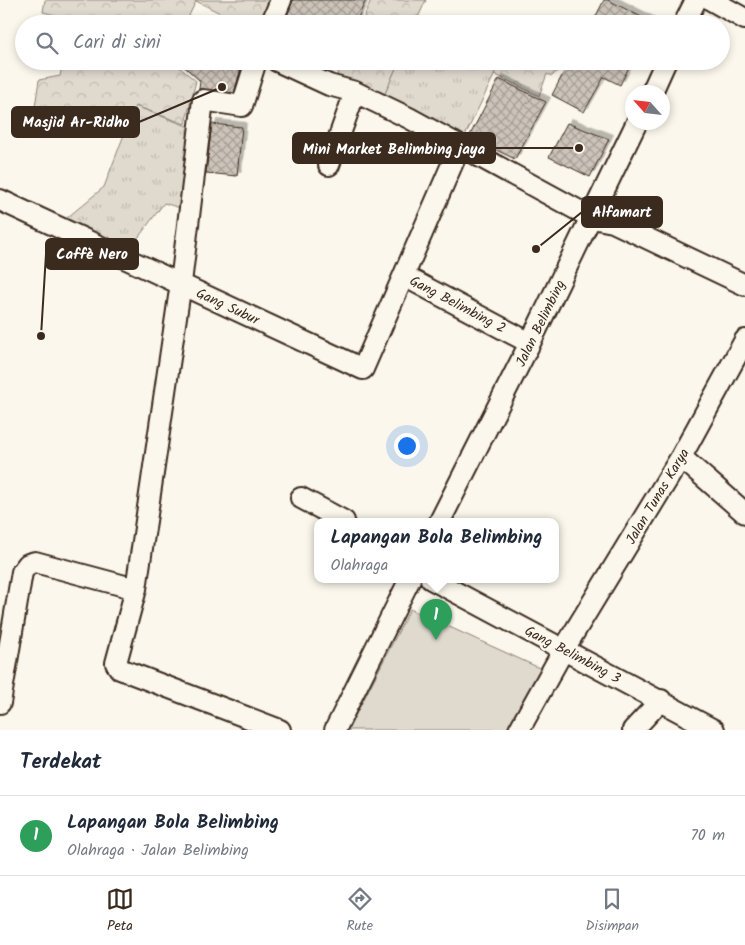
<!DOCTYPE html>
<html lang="id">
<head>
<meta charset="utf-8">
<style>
	body { margin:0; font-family:Kalam,sans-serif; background:#f2f2f3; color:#1f2937 }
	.compass { position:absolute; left:625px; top:85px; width:45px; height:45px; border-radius:50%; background:#fff; box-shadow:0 2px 8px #0003; rotate:297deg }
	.you { position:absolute; left:406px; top:445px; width:18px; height:18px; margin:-12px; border:4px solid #fff; border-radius:50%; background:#1a73e8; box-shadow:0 0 0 8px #1a73e833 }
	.badge { display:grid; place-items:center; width:32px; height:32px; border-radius:50%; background:#3b2a1e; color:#fff; font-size:16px; font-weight:700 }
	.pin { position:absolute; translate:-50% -41px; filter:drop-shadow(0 1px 2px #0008) }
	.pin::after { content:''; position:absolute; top:26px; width:18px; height:15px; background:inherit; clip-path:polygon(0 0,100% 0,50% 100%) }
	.popup { position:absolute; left:314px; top:518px; width:245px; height:65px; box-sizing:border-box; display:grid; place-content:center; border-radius:10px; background:#fff; filter:drop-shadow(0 1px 4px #0005); font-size:16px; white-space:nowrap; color:#747a83 }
	.popup b { font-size:19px; color:#1f2937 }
	.popup::after { content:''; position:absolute; left:50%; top:100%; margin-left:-10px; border:10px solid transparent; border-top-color:#fff }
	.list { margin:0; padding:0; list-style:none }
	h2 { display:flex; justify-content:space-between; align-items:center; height:65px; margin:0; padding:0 20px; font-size:21px }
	h2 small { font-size:16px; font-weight:400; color:#747a83 }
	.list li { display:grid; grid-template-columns:32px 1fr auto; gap:15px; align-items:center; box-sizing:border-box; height:80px; padding:0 20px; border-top:1px solid #e0e1e3 }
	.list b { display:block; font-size:19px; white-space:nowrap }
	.list p { margin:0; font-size:16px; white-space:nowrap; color:#747a83 }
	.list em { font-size:16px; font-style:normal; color:#747a83 }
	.icon { flex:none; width:28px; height:28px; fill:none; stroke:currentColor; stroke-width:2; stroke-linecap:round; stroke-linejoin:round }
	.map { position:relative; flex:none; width:745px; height:730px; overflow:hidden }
	.search { position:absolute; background:#fff; box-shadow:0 2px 8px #0003; left:15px; right:15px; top:15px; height:55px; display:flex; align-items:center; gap:12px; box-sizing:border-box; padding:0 18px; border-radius:28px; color:#747a83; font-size:19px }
	.sheet { height:145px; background:#fff }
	nav { display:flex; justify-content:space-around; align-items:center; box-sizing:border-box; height:70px; border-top:1px solid #e0e1e3; background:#fff; font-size:14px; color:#747a83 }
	nav a { display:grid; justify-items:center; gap:2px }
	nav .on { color:#3b2a1e }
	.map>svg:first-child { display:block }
</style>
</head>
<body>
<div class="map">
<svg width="745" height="730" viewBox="0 0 745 730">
	<defs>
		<pattern id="grass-tufts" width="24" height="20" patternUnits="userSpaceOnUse" patternTransform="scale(1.25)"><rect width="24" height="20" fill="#dfd9ce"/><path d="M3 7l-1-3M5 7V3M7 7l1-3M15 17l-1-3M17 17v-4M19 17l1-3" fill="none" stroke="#c0bab0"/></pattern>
		<pattern id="forest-crowns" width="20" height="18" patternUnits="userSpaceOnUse" patternTransform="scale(1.25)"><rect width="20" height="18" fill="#dfd9ce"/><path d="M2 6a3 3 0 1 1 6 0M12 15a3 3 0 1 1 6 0" fill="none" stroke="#c0bab0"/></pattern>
		<pattern id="building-cross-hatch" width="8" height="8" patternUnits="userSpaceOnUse" patternTransform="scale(1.25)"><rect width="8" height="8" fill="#ccc4b9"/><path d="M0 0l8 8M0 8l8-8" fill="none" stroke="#a79f96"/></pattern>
		<filter id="shadow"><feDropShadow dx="4.5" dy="-4.5" stdDeviation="0" flood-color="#0004"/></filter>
	</defs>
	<rect width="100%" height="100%" fill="#fbf7ec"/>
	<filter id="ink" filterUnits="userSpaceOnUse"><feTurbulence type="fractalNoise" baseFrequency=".02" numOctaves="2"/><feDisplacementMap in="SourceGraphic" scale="10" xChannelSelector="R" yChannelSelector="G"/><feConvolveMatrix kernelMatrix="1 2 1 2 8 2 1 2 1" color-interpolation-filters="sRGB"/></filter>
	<g filter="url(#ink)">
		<!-- grass -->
		<path fill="url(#grass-tufts)" stroke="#8d8276" d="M399 61H501L463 140 383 98Z
			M135 106 200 131 190 211 164 203 129 250 62 222 104 187Z"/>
		<!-- forest -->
		<path fill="url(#forest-crowns)" stroke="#8d8276" d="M45 0H275L265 24H242L196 1 185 24H79V21L43 12Z
			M371 0H426L415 24H361Z
			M63 61H172L196 81 185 124 136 106 125 129 35 107 39 80 60 76Z
			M344 61H399L383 98 336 77Z
			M501 61H565L561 68 552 76 547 74 539 96 494 74Z"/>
		<!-- park -->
		<path fill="#dfd9ce" stroke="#8d8276" d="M410 609 546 671 512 730H348Z"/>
		<!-- building -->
		<path fill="url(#building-cross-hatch)" stroke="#3b2a1e" filter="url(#shadow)" d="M293 0H366L355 24H284Z
			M604 0H608L655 24H592Z
			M178 61H243L234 93 199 89 200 81Z
			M575 61H632L620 85 604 77 584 112 552 95 566 68 571 70Z
			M499 79 546 102 515 159 469 137Z
			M567 123 609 139 590 177 549 157Z
			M212 124 242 127 237 176 206 173Z"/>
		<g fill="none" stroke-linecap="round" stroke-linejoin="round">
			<!-- minor casing -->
			<g stroke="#3b2a1e" stroke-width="24">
				<path id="minor" d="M711 0 745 19
					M271 24 281 0
					M684 24 696 0
					M256 61 242 106 203 100 181 283 136 589 116 663 120 669 280 730
					M277 61 329 85 355 92 409 118 592 218 613 222 745 285
					M652 92 666 61
					M329 165 355 92
					M0 200 363 369 460 146
					M404 276 530 343
					M681 457 745 513
					M301 498 344 521
					M440 521 530 343 637 122
					M431 579 714 730
					M0 703 22 572 28 564 35 562 136 589
					M335 730 410 579
					M519 730 564 649 681 457 745 340
					M633 730 661 700"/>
			</g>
			<!-- minor -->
			<use href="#minor" stroke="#fbf7ec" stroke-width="20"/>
		</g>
	</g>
	<g text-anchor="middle" stroke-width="5" stroke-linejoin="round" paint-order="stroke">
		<!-- street labels -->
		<g font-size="14" fill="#3b2a1e" stroke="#fbf7ec">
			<text transform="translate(458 304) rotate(28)" y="5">Gang Belimbing 2</text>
			<text transform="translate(228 306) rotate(25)" y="5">Gang Subur</text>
			<text transform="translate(540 323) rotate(-64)" y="5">Jalan Belimbing</text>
			<text transform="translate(657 496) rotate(-59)" y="5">Jalan Tunas Karya</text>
			<text transform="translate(573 654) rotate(28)" y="5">Gang Belimbing 3</text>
		</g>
	</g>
	<!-- callouts -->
	<path fill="none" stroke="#3b2a1e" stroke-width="2" d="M222 87L139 122M579 148L495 148M536 249L582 212M41 336L46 254"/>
	<g fill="#3b2a1e" stroke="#fbf7ec" stroke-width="2">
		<circle cx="222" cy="87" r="5"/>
		<circle cx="579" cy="148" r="5"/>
		<circle cx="536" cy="249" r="5"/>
		<circle cx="41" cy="336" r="5"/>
	</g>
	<g fill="#3b2a1e" stroke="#3b2a1e" stroke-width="2">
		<rect x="12" y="107" width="127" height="30" rx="5"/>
		<rect x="293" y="133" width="202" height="30" rx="5"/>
		<rect x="582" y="197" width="80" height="30" rx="5"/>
		<rect x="46" y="239" width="92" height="30" rx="5"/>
	</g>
	<g font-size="15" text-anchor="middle" font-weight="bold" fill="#fff">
		<text x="76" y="127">Masjid Ar-Ridho</text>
		<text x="394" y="154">Mini Market Belimbing jaya</text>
		<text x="622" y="217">Alfamart</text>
		<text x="92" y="259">Caffè Nero</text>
	</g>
</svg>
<svg class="compass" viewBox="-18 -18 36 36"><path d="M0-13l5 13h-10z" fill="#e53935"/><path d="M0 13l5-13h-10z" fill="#747a83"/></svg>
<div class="you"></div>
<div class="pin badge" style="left:436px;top:640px;background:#2e9e5b">1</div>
<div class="popup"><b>Lapangan Bola Belimbing</b>Olahraga</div>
<div class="search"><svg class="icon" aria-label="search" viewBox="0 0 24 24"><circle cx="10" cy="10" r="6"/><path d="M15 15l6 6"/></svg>Cari di sini</div>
</div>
<section class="sheet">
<h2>Terdekat<small></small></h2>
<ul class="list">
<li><span class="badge" style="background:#2e9e5b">1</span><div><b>Lapangan Bola Belimbing</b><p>Olahraga · Jalan Belimbing</p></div><em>70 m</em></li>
</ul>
</section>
<nav>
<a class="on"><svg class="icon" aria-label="map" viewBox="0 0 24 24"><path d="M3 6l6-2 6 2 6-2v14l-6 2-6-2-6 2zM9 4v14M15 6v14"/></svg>Peta</a>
<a><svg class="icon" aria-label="directions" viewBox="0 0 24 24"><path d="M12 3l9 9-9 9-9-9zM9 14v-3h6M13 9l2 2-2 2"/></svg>Rute</a>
<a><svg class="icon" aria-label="saved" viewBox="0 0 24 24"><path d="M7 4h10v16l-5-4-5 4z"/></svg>Disimpan</a>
</nav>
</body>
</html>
